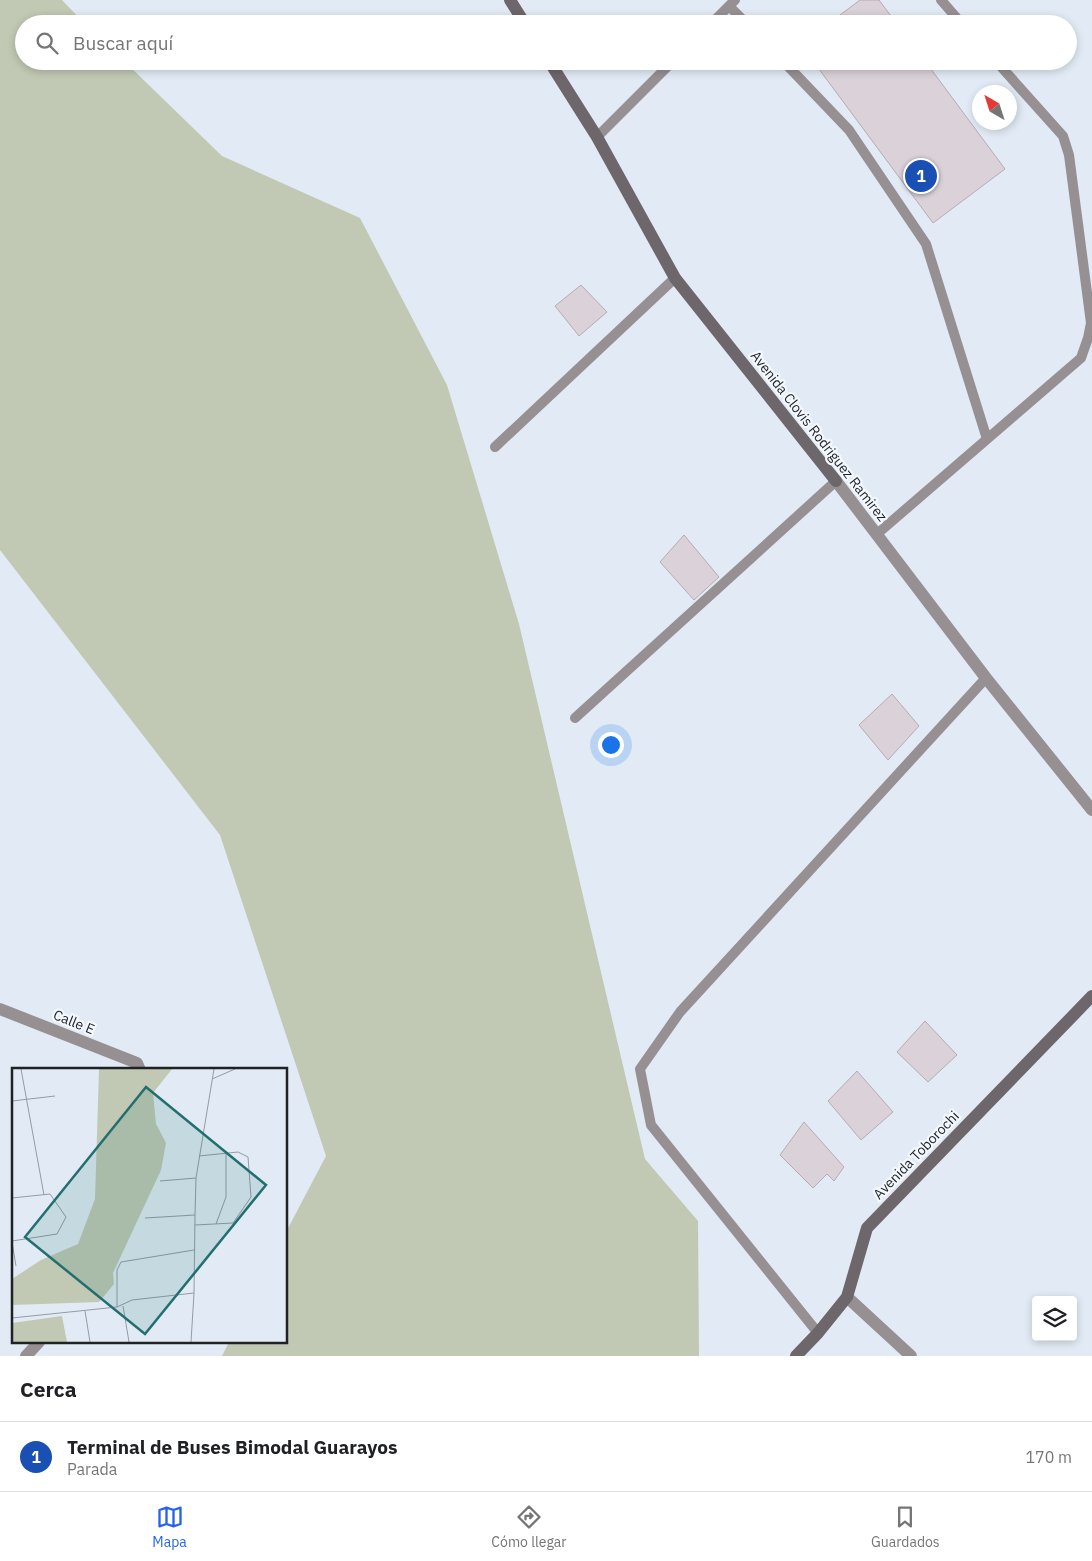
<!DOCTYPE html>
<html lang="es">
<head>
<meta charset="utf-8">
<style>
	body { margin:0; font-family:"IBM Plex Sans",sans-serif; background:#f6f6f6; color:#202124 }
	.controls { position:absolute; right:15px; bottom:15px; display:grid; overflow:hidden; border-radius:5px; box-shadow:0 2px 8px #0003 }
	.controls button { width:45px; height:45px; display:grid; place-items:center; padding:0; border:0; border-bottom:1px solid #e0e0e0; background:#fff; color:#202124; font:25px sans-serif }
	.compass { position:absolute; left:972px; top:85px; width:45px; height:45px; border-radius:50%; background:#fff; box-shadow:0 2px 8px #0003; rotate:321deg }
	.you { position:absolute; left:610px; top:744px; width:18px; height:18px; margin:-12px; border:4px solid #fff; border-radius:50%; background:#1a73e8; box-shadow:0 0 0 8px #1a73e833 }
	.badge { display:grid; place-items:center; width:32px; height:32px; border-radius:50%; background:#2563eb; color:#fff; font-size:16px; font-weight:700 }
	.pin { position:absolute; translate:-50% -50%; border:2px solid #fff; box-shadow:0 1px 5px #0006 }
	.list { margin:0; padding:0; list-style:none }
	h2 { display:flex; justify-content:space-between; align-items:center; height:65px; margin:0; padding:0 20px; font-size:21px }
	h2 small { font-size:16px; font-weight:400; color:#757577 }
	.list li { display:grid; grid-template-columns:32px 1fr auto; gap:15px; align-items:center; box-sizing:border-box; height:70px; padding:0 20px; border-top:1px solid #e0e0e0 }
	.list b { display:block; font-size:19px; white-space:nowrap }
	.list p { margin:0; font-size:16px; white-space:nowrap; color:#757577 }
	.list em { font-size:16px; font-style:normal; color:#757577 }
	.icon { flex:none; width:28px; height:28px; fill:none; stroke:currentColor; stroke-width:2; stroke-linecap:round; stroke-linejoin:round }
	.map { position:relative; flex:none; width:1092px; height:1356px; overflow:hidden }
	.search { position:absolute; background:#fff; box-shadow:0 2px 8px #0003; left:15px; right:15px; top:15px; height:55px; display:flex; align-items:center; gap:12px; box-sizing:border-box; padding:0 18px; border-radius:28px; color:#757577; font-size:19px }
	.sheet { height:135px; background:#fff }
	nav { display:flex; justify-content:space-around; align-items:center; box-sizing:border-box; height:70px; border-top:1px solid #e0e0e0; background:#fff; font-size:14px; color:#757577 }
	nav a { display:grid; justify-items:center; gap:2px }
	nav .on { color:#2563eb }
	.map>svg:first-child { display:block }
</style>
</head>
<body>
<div class="map">
<svg width="1092" height="1356" viewBox="0 0 1092 1356">
	<rect width="100%" height="100%" fill="#e2ebf5"/>
	<!-- green -->
	<path fill="#c1c8b3" d="M0 0H62L85 24H24V61H124L222 156 360 218 447 385 519 624 645 1159 698 1221 699 1356H222L229 1342H286V1232L326 1156 220 835 0 550Z"/>
	<!-- building -->
	<path fill="#dbd1d9" stroke="#b5abb3" d="M860 0H879L897 24H828Z
		M813 61H925L1005 169 933 223Z
		M581 285 607 312 579 336 555 306Z
		M684 535 719 577 694 600 660 562Z
		M892 694 919 726 888 760 859 725Z
		M925 1021 957 1055 928 1082 897 1052Z
		M857 1071 893 1112 861 1140 828 1101Z
		M804 1122 844 1167 834 1181 827 1174 813 1188 780 1155Z"/>
	<g fill="none" stroke-linecap="round" stroke-linejoin="round">
		<!-- lane -->
		<path stroke="#969093" stroke-width="10" d="M941 0 962 24
			M729 6 747 24
			M711 24 735 0
			M783 61 849 130 926 244 987 439
			M597 137 673 61
			M495 447 675 278
			M877 534 1081 358 1088 338 1091 323 1069 155 1063 136 996 61
			M575 718 836 481
			M818 1333 651 1125 640 1069 680 1012 986 678"/>
		<!-- street -->
		<path stroke="#969093" stroke-width="12" d="M836 481 986 678 1092 810
			M0 1009 137 1063 140 1070
			M847 1297 911 1356
			M26 1356 39 1342"/>
		<!-- secondary -->
		<path stroke="#6d666a" stroke-width="12" d="M510 0 525 24
			M549 61 597 137 675 278 836 481
			M796 1356 818 1333 847 1297 867 1228 1092 996"/>
	</g>
	<g text-anchor="middle" stroke-width="4.5" stroke-linejoin="round" paint-order="stroke">
		<!-- street labels -->
		<g font-size="14" fill="#1f2225" stroke="#f2f8fe">
			<text transform="translate(819 436) rotate(52)" y="5">Avenida Clovis Rodriguez Ramirez</text>
			<text transform="translate(74 1022) rotate(22)" y="5">Calle E</text>
			<text transform="translate(916 1155) rotate(-46)" y="5">Avenida Toborochi</text>
		</g>
	</g>
	<!-- overview -->
	<g transform="translate(12 1068)">
		<rect width="275" height="275" fill="#e2ebf5"/>
		<path d="M87 1H160L141 25 144 56 154 75 149 102 101 205 102 216 87 234 0 237V211L29 192 66 176 83 131ZM50 248 55 274H0V255Z" fill="#c1c8b3"/>
		<path fill="none" stroke="#949ba2" stroke-width="1" d="M9 1 32 127M200 11 223 1M0 33 43 28M148 113 184 110M0 130 38 126 54 149 45 166 0 173M183 147 184 110 202 1M133 150 183 147 182 225M204 156 214 129V85M183 157 221 155 239 129 236 89 226 84 187 88M0 174 4 198M111 238 117 274M105 239V202L109 194 182 182M73 243 78 274M0 250 105 239 120 232 182 225 179 274"/>
		<path fill="#236f70" fill-opacity="0.15" stroke="#236f70" stroke-width="2.5" d="M134 19 254 117 133 266 13 169Z"/>
		<rect width="275" height="275" fill="none" stroke="#1f2225" stroke-width="2.5"/>
	</g>
</svg>
<div class="controls">
<button><svg class="icon" aria-label="layers" viewBox="0 0 24 24"><path d="M12 4l9 5-9 5-9-5zM3 14l9 5 9-5"/></svg></button>
</div>
<svg class="compass" viewBox="-18 -18 36 36"><path d="M0-13l5 13h-10z" fill="#e53935"/><path d="M0 13l5-13h-10z" fill="#757577"/></svg>
<div class="you"></div>
<div class="pin badge" style="left:921px;top:176px;background:#1a4fb4">1</div>
<div class="search"><svg class="icon" aria-label="search" viewBox="0 0 24 24"><circle cx="10" cy="10" r="6"/><path d="M15 15l6 6"/></svg>Buscar aquí</div>
</div>
<section class="sheet">
<h2>Cerca<small></small></h2>
<ul class="list">
<li><span class="badge" style="background:#1a4fb4">1</span><div><b>Terminal de Buses Bimodal Guarayos</b><p>Parada</p></div><em>170 m</em></li>
</ul>
</section>
<nav>
<a class="on"><svg class="icon" aria-label="map" viewBox="0 0 24 24"><path d="M3 6l6-2 6 2 6-2v14l-6 2-6-2-6 2zM9 4v14M15 6v14"/></svg>Mapa</a>
<a><svg class="icon" aria-label="directions" viewBox="0 0 24 24"><path d="M12 3l9 9-9 9-9-9zM9 14v-3h6M13 9l2 2-2 2"/></svg>Cómo llegar</a>
<a><svg class="icon" aria-label="saved" viewBox="0 0 24 24"><path d="M7 4h10v16l-5-4-5 4z"/></svg>Guardados</a>
</nav>
</body>
</html>
